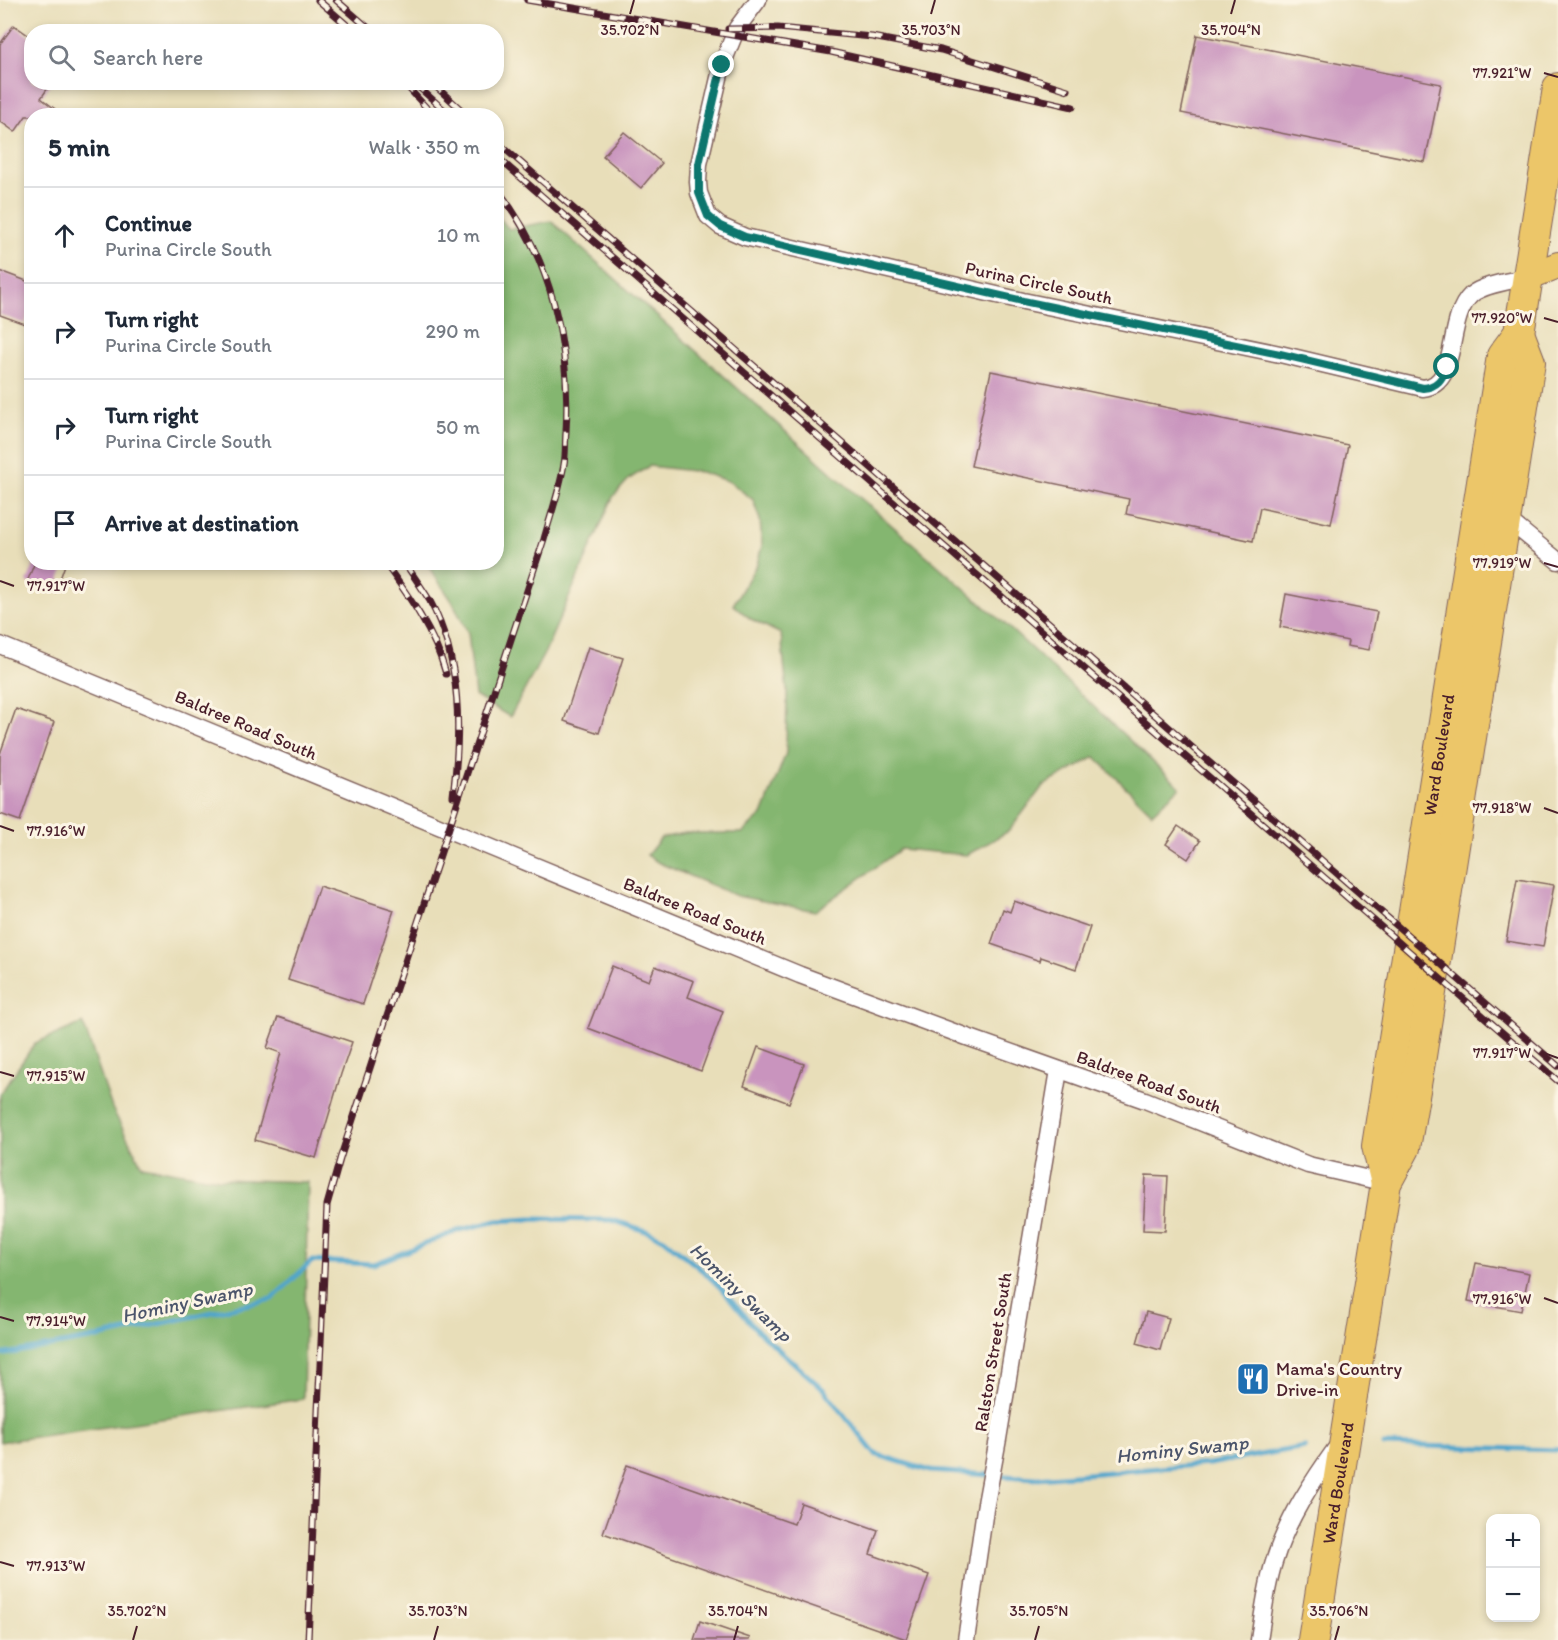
<!DOCTYPE html>
<html lang="en">
<head>
<meta charset="utf-8">
<style>
	body { margin:0; font-family:Itim,sans-serif; background:#f6f6f7; color:#1f2937 }
	.controls { position:absolute; right:18px; bottom:18px; display:grid; overflow:hidden; border-radius:12px; box-shadow:0 3px 9px #0003 }
	.controls button { width:54px; height:54px; display:grid; place-items:center; padding:0; border:0; border-bottom:2px solid #e0e1e3; background:#fff; color:#1f2937; font:30px sans-serif }
	.stop { position:absolute; width:18px; height:18px; margin:-14px; border:4px solid #0f766e; border-radius:50%; background:#fff }
	.stop.end { background:#0f766e; border-color:#fff; box-shadow:0 2px 6px #0008 }
	.list { margin:0; padding:0; list-style:none }
	h2 { display:flex; justify-content:space-between; align-items:center; height:78px; margin:0; padding:0 24px; font-size:26px }
	h2 small { font-size:20px; font-weight:400; color:#747a83 }
	.list li { display:grid; grid-template-columns:39px 1fr auto; gap:18px; align-items:center; box-sizing:border-box; height:96px; padding:0 24px; border-top:2px solid #e0e1e3 }
	.list b { display:block; font-size:22px; white-space:nowrap }
	.list p { margin:0; font-size:20px; white-space:nowrap; color:#747a83 }
	.list em { font-size:20px; font-style:normal; color:#747a83 }
	.icon { flex:none; width:33px; height:33px; fill:none; stroke:currentColor; stroke-width:2; stroke-linecap:round; stroke-linejoin:round }
	.map { position:relative; flex:none; width:1558px; height:1640px; overflow:hidden }
	.search { position:absolute; background:#fff; box-shadow:0 3px 9px #0003; left:24px; top:24px; width:480px; height:66px; display:flex; align-items:center; gap:15px; box-sizing:border-box; padding:0 21px; border-radius:24px; color:#747a83; font-size:22px }
	.panel { position:absolute; background:#fff; box-shadow:0 3px 9px #0003; left:24px; top:108px; width:480px; height:462px; border-radius:24px }
	.map>svg:first-child { display:block }
</style>
</head>
<body>
<div class="map">
<svg width="1558" height="1640" viewBox="0 0 1558 1640">
	<rect width="100%" height="100%" fill="#fcf5e5"/>
	<filter id="ink" filterUnits="userSpaceOnUse"><feTurbulence type="fractalNoise" baseFrequency=".0167" numOctaves="2"/><feDisplacementMap in="SourceGraphic" scale="12" xChannelSelector="R" yChannelSelector="G"/><feConvolveMatrix kernelMatrix="1 2 1 2 8 2 1 2 1" color-interpolation-filters="sRGB"/></filter>
	<filter id="wash" filterUnits="userSpaceOnUse"><feTurbulence type="fractalNoise" baseFrequency=".008" numOctaves="4" result="noise"/><feDisplacementMap in="SourceGraphic" scale="24" xChannelSelector="R" yChannelSelector="G"/><feGaussianBlur stdDeviation="1.35" result="paint"/><feColorMatrix in="noise" values="0 0 0 0 0 0 0 0 0 0 0 0 0 0 0 0 0 1.4 0 .05"/><feComposite in="paint" operator="in"/></filter>
	<g filter="url(#wash)">
		<rect width="100%" height="100%" fill="#e8deb9"/>
		<!-- forest -->
		<path fill="#84b670" stroke="#676a4e" stroke-width="1.5" d="M497 215 509 229 551 221 833 474 1005 624 1180 787 1152 813 1095 757 1043 786 1009 831 967 855 901 849 815 911 737 896 659 863 647 855 661 838 685 833H742L762 815 786 753 787 691 781 634 751 619 733 605 757 564 762 546 760 520 753 500 730 482 701 472 649 466 629 479 613 497 545 652 510 717 475 696 468 633 452 601 426 563 496 562Z
			M83 1023 112 1108 142 1166 218 1179 308 1182 303 1399 0 1442V1094L35 1043Z"/>
		<g fill="none" stroke-linecap="round" stroke-linejoin="round">
			<!-- stream -->
			<path stroke="#50a5cc" stroke-width="5" d="M0 1355 90 1339 272 1299 312 1261 374 1264 460 1230 497 1221 531 1219 612 1220 646 1231 664 1239 703 1271 721 1288 758 1331 824 1390 875 1454 930 1471 1036 1478 1209 1464 1305 1447
				M1384 1445 1558 1450"/>
		</g>
		<g id="blocks">
			<!-- building -->
			<path fill="#c994be" d="M14 25 32 38V82H52L41 98 64 116H26L15 132 0 121V44Z
				M1197 35 1441 84 1425 162 1181 113Z
				M624 132 662 163 641 188 603 156Z
				M0 271 32 283V304L25 324 0 315Z
				M991 371 1348 445 1331 524 1260 508 1253 541 1126 514 1129 499 971 466Z
				M35 562H66L55 593 27 582Z
				M1286 594 1377 612 1369 650 1347 646 1348 641 1280 627Z
				M588 647 623 658 599 733 564 721Z
				M16 709 54 722 20 821 0 814V754Z
				M1178 826 1200 841 1188 859 1166 844Z
				M1517 879 1554 885 1543 947 1506 941Z
				M319 886 394 910 363 1004 288 980Z
				M1014 901 1090 927 1076 969 1041 957 1040 961 991 944 1003 909 1010 912Z
				M612 966 649 981 655 966 694 981 688 997 723 1011 701 1071 588 1028Z
				M278 1017 352 1042 341 1074 316 1158 255 1140 281 1053 267 1048Z
				M758 1047 804 1064 789 1103 744 1086Z
				M1146 1175 1168 1176 1165 1231 1143 1230Z
				M1476 1263 1529 1273 1521 1311 1468 1301Z
				M1146 1312 1169 1318 1160 1350 1137 1343Z
				M627 1465 794 1524 801 1503 878 1530 870 1554 929 1575 906 1639 603 1533Z
				M700 1621 750 1638 749 1640H694Z"/>
		</g>
	</g>
	<g filter="url(#ink)">
		<use href="#blocks" fill-opacity="0" stroke="#81625d" stroke-width="1.5"/>
		<g fill="none" stroke-linecap="round" stroke-linejoin="round">
			<!-- street casing -->
			<g stroke="#81625d" stroke-width="19">
				<path id="street" d="M758 0 737 28 722 65 699 164 698 182 699 193 708 216 720 226 745 237 1023 301 1280 354 1423 388C1460 385 1445 320 1471 295 1483 284 1513 281 1528 277
					M1501 514 1558 561
					M0 645 800 975 967 1037 1145 1100 1308 1165 1386 1183
					M966 1640 985 1509 998 1439 1059 1070
					M1259 1640C1263 1614 1266 1587 1274 1562 1287 1519 1313 1480 1339 1444"/>
			</g>
			<!-- primary casing -->
			<g stroke="#81625d" stroke-width="28">
				<path id="primary" d="M1528 277 1558 265"/>
			</g>
			<!-- highway casing -->
			<g stroke="#81625d" stroke-width="32">
				<g id="highway">
					<path id="s1" d="M1386 1183 1377 1146 1502 356 1519 333 1558 88"/>
					<path id="s2" d="M1313 1640 1386 1183 1405 1148 1421 1056 1530 362 1519 333"/>
				</g>
			</g>
			<!-- street -->
			<use href="#street" stroke="#fff" stroke-width="16"/>
			<!-- primary -->
			<use href="#primary" stroke="#ecc669" stroke-width="26"/>
			<!-- highway -->
			<use href="#highway" stroke="#ecc669" stroke-width="30"/>
			<!-- rail casing -->
			<g stroke="#4a1f2b" stroke-width="7">
				<path id="rail" d="M318 0 355 32
					M336 0 373 32
					M527 0 831 52 1073 107
					M728 29 778 28 872 37 941 50 1068 90
					M403 82 434 116
					M413 82 451 116
					M431 82 468 116
					M496 141 1558 1066
					M496 156 1558 1081
					M384 562C409 596 435 633 446 674
					M404 562C413 575 422 588 430 601 462 661 461 731 453 796
					M308 1640 327 1205 340 1159 544 539C551 514 560 489 564 464 566 454 565 443 566 432 571 346 552 257 496 188"/>
			</g>
			<!-- rail -->
			<use href="#rail" stroke="#fcf5e5" stroke-width="4.5" stroke-dasharray="14" stroke-linecap="butt"/>
		</g>
	</g>
	<g fill="none" stroke-linecap="round" stroke-linejoin="round" filter="url(#ink)">
		<!-- route -->
		<path stroke="#0f766e" stroke-width="8" d="M722 65 699 164V193L708 216 720 226 745 237 1023 301 1280 354 1423 388C1437 387 1442 379 1447 367"/>
	</g>
	<!-- ticks -->
	<path fill="none" stroke="#4a1f2b" stroke-width="2" d="M630 14 634 0M931 14 935 0M1231 14 1235 0M1544 73 1558 77M1544 318 1558 322M1544 563 1558 567M0 581 14 586M1544 808 1558 813M0 826 14 831M1544 1053 1558 1058M0 1072 14 1076M1544 1298 1558 1303M0 1317 14 1321M0 1562 14 1566M133 1640 137 1626M434 1640 438 1626M734 1640 738 1626M1035 1640 1039 1626M1335 1640 1339 1626"/>
	<!-- icons -->
	<defs>
		<g id="restaurant-square" transform="scale(1.725)"><rect x="-9" y="-9" width="18" height="18" rx="4" fill="#1f6fb2" stroke="#fcf5e5"/><path d="M-5-6h1v4h1v-4h1v4h1v-4h1v5L-1.5 .5V6h-2V.5L-5-1ZM5-6V6H3V1.5H1.5Q1.5-4 5-6Z" fill="#fff"/></g>
	</defs>
	<g fill-rule="evenodd">
		<use href="#restaurant-square" x="1253" y="1379"/>
	</g>
	<g text-anchor="middle" stroke-width="6" stroke-linejoin="round" paint-order="stroke">
		<!-- street labels -->
		<g font-size="18" fill="#4a1f2b" stroke="#fcf5e5">
			<text transform="translate(1039 283) rotate(12)" y="6">Purina Circle South</text>
			<text transform="translate(246 725) rotate(23)" y="6">Baldree Road South</text>
			<text dy="6" stroke="none"><textPath href="#s1" startOffset="434">Ward Boulevard</textPath></text>
			<text transform="translate(695 911) rotate(22)" y="6">Baldree Road South</text>
			<text transform="translate(1149 1082) rotate(20)" y="6">Baldree Road South</text>
			<text transform="translate(993 1352) rotate(-81)" y="6">Ralston Street South</text>
			<text dy="6" stroke="none"><textPath href="#s2" startOffset="159">Ward Boulevard</textPath></text>
		</g>
		<!-- poi labels -->
		<g font-size="18" fill="#4a1f2b" stroke="#fcf5e5" text-anchor="start">
			<text x="1276" y="1375">Mama's Country<tspan x="1276" dy="21">Drive-in</tspan></text>
		</g>
		<!-- water labels -->
		<g font-size="20" font-style="italic" fill="#4c556b" stroke="#fcf5e5">
			<text transform="translate(741 1292) rotate(44)" y="7">Hominy Swamp</text>
			<text transform="translate(187 1302) rotate(-12)" y="7">Hominy Swamp</text>
			<text transform="translate(1182 1449) rotate(-6)" y="7">Hominy Swamp</text>
		</g>
	</g>
	<g font-size="15" text-anchor="middle" fill="#4a1f2b" stroke="#fcf5e5" stroke-width="6" stroke-linejoin="round" paint-order="stroke">
		<text x="630" y="35">35.702°N</text>
		<text x="931" y="35">35.703°N</text>
		<text x="1231" y="35">35.704°N</text>
		<text x="1502" y="78">77.921°W</text>
		<text x="1502" y="323">77.920°W</text>
		<text x="1502" y="568">77.919°W</text>
		<text x="56" y="591">77.917°W</text>
		<text x="1502" y="813">77.918°W</text>
		<text x="56" y="836">77.916°W</text>
		<text x="1502" y="1058">77.917°W</text>
		<text x="56" y="1081">77.915°W</text>
		<text x="1502" y="1304">77.916°W</text>
		<text x="56" y="1326">77.914°W</text>
		<text x="56" y="1571">77.913°W</text>
		<text x="137" y="1616">35.702°N</text>
		<text x="438" y="1616">35.703°N</text>
		<text x="738" y="1616">35.704°N</text>
		<text x="1039" y="1616">35.705°N</text>
		<text x="1339" y="1616">35.706°N</text>
	</g>
</svg>
<div class="controls">
<button>+</button>
<button>−</button>
</div>
<div class="stop" style="left:1447px;top:367px"></div>
<div class="stop end" style="left:722px;top:65px"></div>
<div class="search"><svg class="icon" aria-label="search" viewBox="0 0 24 24"><circle cx="10" cy="10" r="6"/><path d="M15 15l6 6"/></svg>Search here</div>
<section class="panel">
<h2>5 min<small>Walk · 350 m</small></h2>
<ul class="list">
<li><svg class="icon" aria-label="ahead" viewBox="0 0 24 24"><path d="M12 20V5M6 11l6-6 6 6"/></svg><div><b>Continue</b><p>Purina Circle South</p></div><em>10 m</em></li>
<li><svg class="icon" aria-label="right" viewBox="0 0 24 24"><path d="M7 20v-9h11M14 6l5 5-5 5"/></svg><div><b>Turn right</b><p>Purina Circle South</p></div><em>290 m</em></li>
<li><svg class="icon" aria-label="right" viewBox="0 0 24 24"><path d="M7 20v-9h11M14 6l5 5-5 5"/></svg><div><b>Turn right</b><p>Purina Circle South</p></div><em>50 m</em></li>
<li><svg class="icon" aria-label="arrive" viewBox="0 0 24 24"><path d="M6 21V4h12l-3 4 3 4H6"/></svg><div><b>Arrive at destination</b></div></li>
</ul>
</section>
</div>
</body>
</html>
